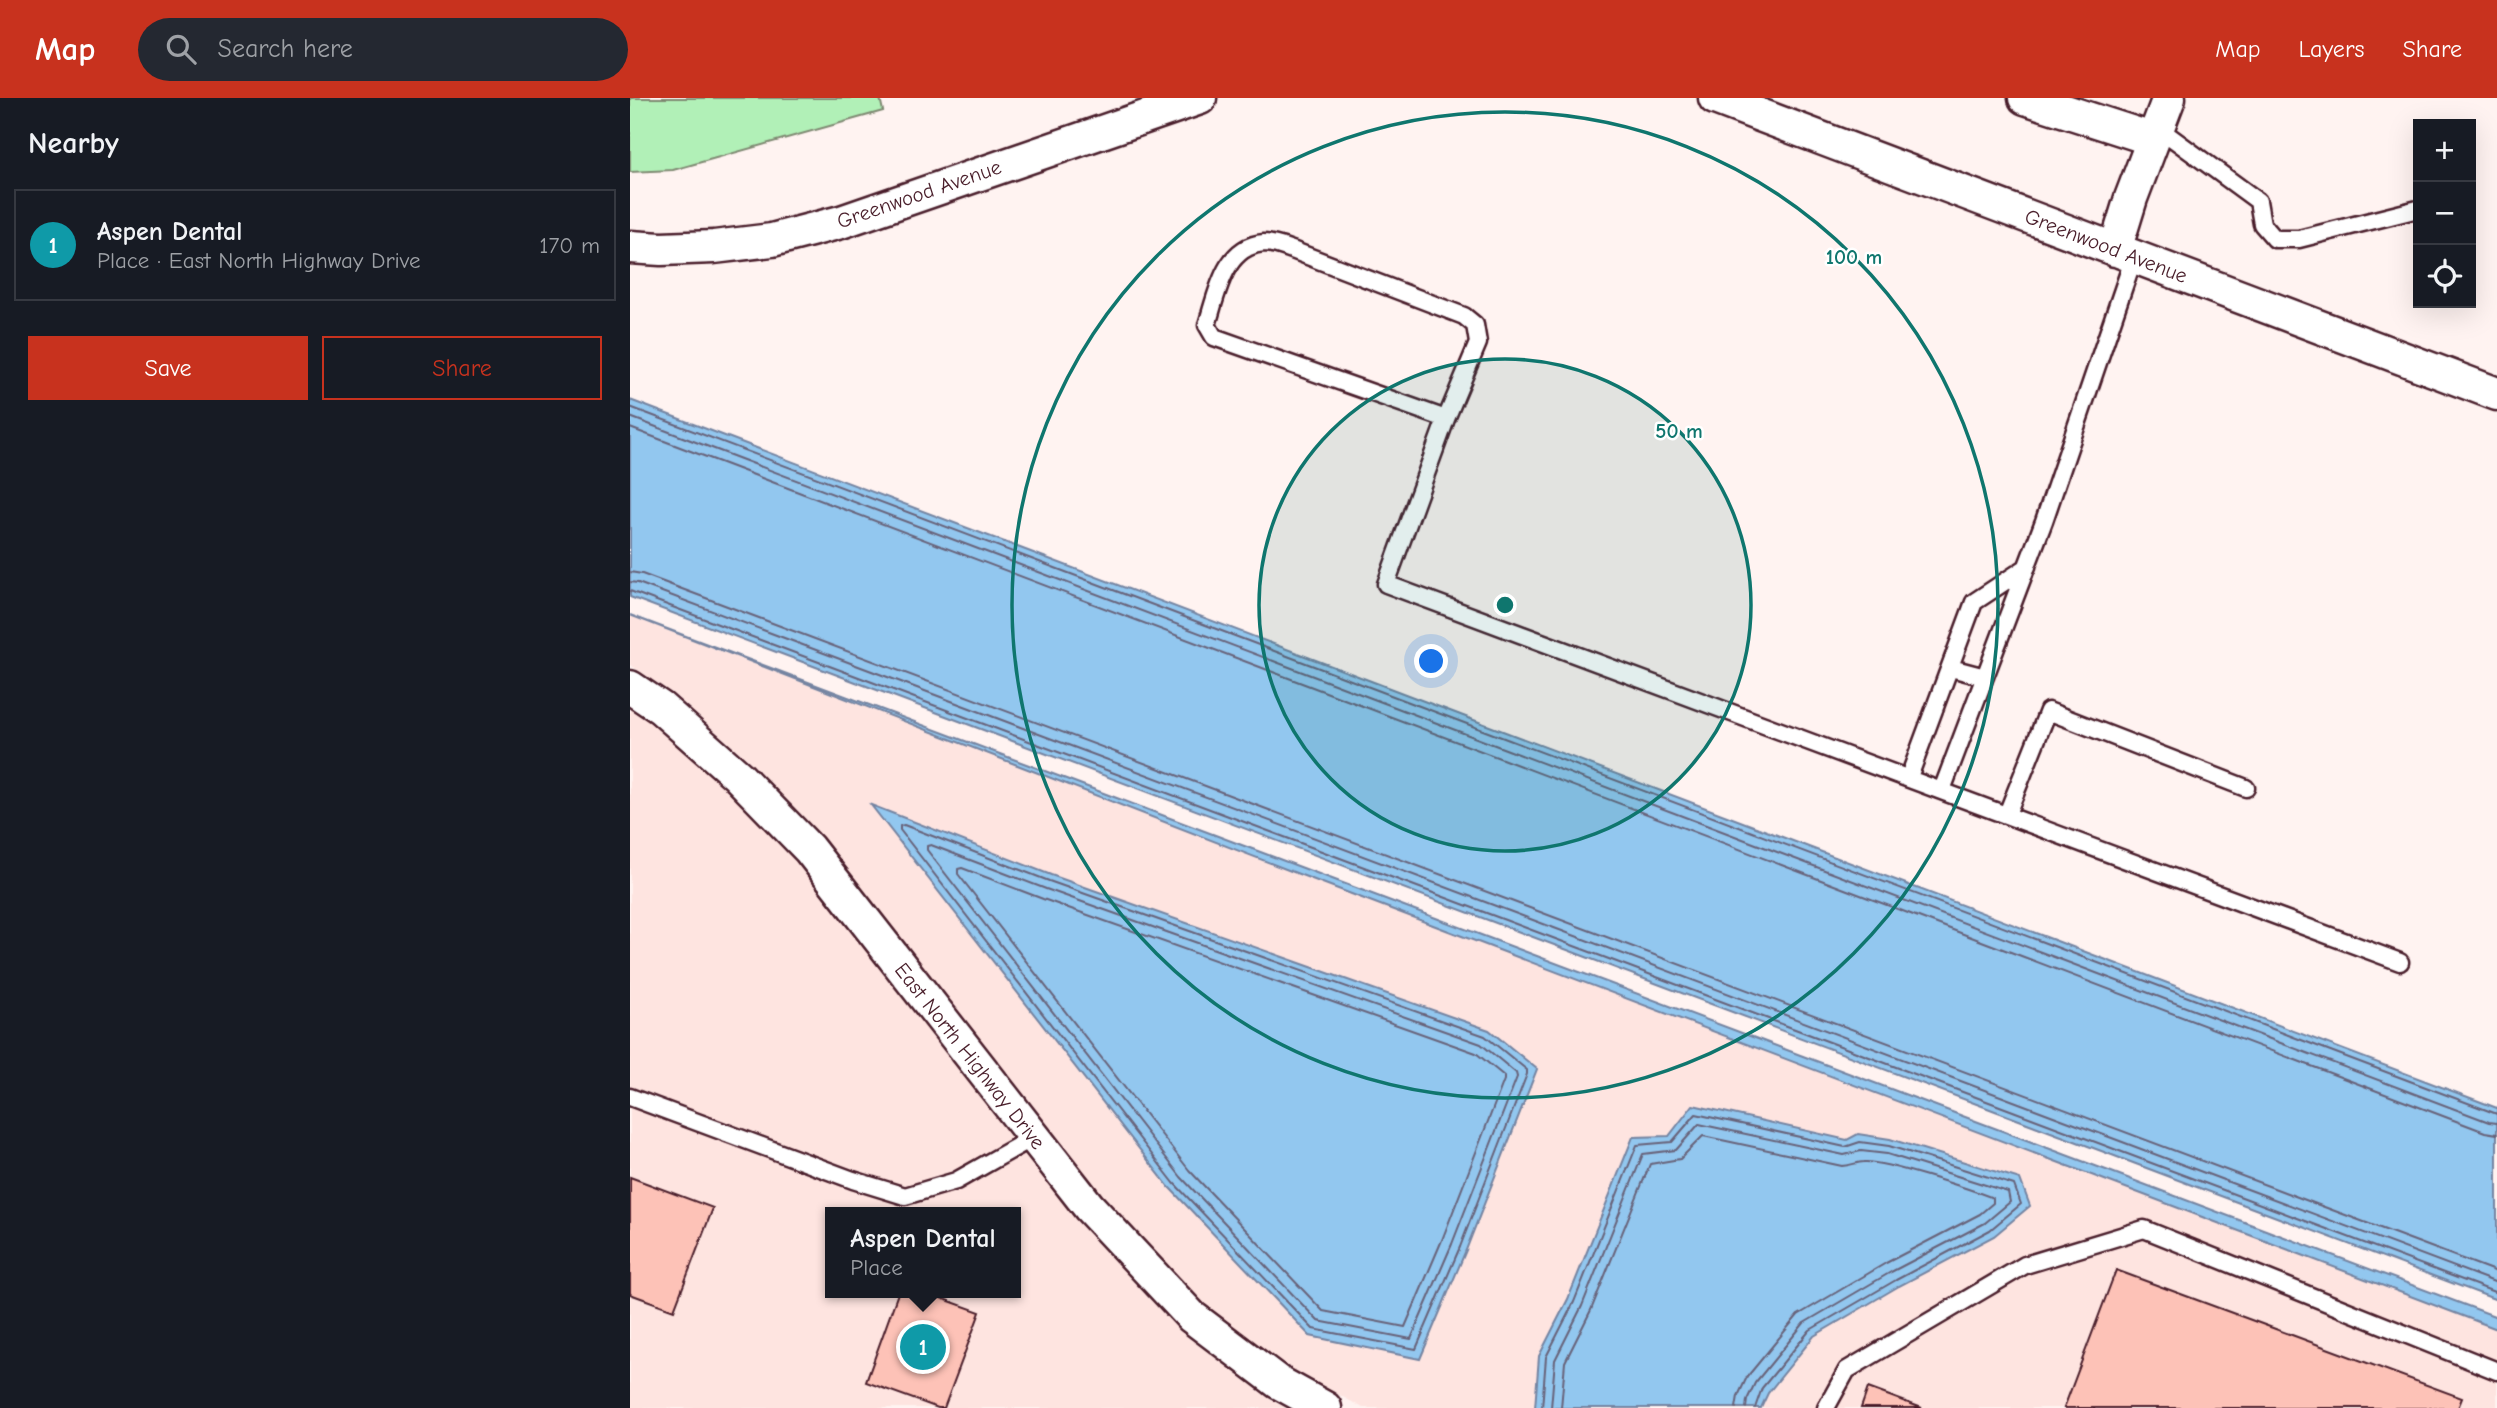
<!DOCTYPE html>
<html lang="en">
<head>
<meta charset="utf-8">
<style>
	body { margin:0; font-family:"Comic Neue",sans-serif; background:#242831; color:#f1f3f6 }
	.controls { position:absolute; right:21px; top:21px; display:grid; overflow:hidden; border-radius:0px; box-shadow:0 7px 28px #0002 }
	.controls button { width:63px; height:63px; display:grid; place-items:center; padding:0; border:0; border-bottom:2px solid #363941; background:#171b24; color:#f1f3f6; font:35px sans-serif }
	.you { position:absolute; left:802px; top:564px; width:24px; height:24px; margin:-18px; border:5px solid #fff; border-radius:50%; background:#1a73e8; box-shadow:0 0 0 10px #1a73e833 }
	.badge { display:grid; place-items:center; width:46px; height:46px; border-radius:50%; background:#c8321e; color:#fff; font-size:23px; font-weight:700 }
	.pin { position:absolute; translate:-50% -50%; border:4px solid #fff; box-shadow:0 2px 7px #0006 }
	.popup { position:absolute; left:195px; top:1109px; width:196px; height:91px; box-sizing:border-box; display:grid; place-content:center; border-radius:0px; background:#171b24; filter:drop-shadow(0 2px 5px #0005); font-size:23px; white-space:nowrap; color:#9ea1a6 }
	.popup b { font-size:26px; color:#f1f3f6 }
	.popup::after { content:''; position:absolute; left:50%; top:100%; margin-left:-14px; border:14px solid transparent; border-top-color:#171b24 }
	.list { margin:0; padding:0; list-style:none }
	h2 { display:flex; justify-content:space-between; align-items:center; height:91px; margin:0; padding:0 28px; font-size:30px }
	h2 small { font-size:23px; font-weight:400; color:#9ea1a6 }
	.list li { display:grid; grid-template-columns:46px 1fr auto; gap:21px; align-items:center; box-sizing:border-box; height:112px; margin:0 14px 14px; padding:0 14px; border:2px solid #363941; border-radius:0px }
	.list b { display:block; font-size:26px; white-space:nowrap }
	.list p { margin:0; font-size:23px; white-space:nowrap; color:#9ea1a6 }
	.list em { font-size:23px; font-style:normal; color:#9ea1a6 }
	.actions { display:flex; gap:14px; padding:21px 28px }
	.actions a { flex:1; padding:16px 0; border:2px solid #c8321e; border-radius:0px; text-align:center; font-size:24px; color:#c8321e }
	.actions .main { background:#c8321e; color:#fff }
	.icon { flex:none; width:38px; height:38px; fill:none; stroke:currentColor; stroke-width:2; stroke-linecap:round; stroke-linejoin:round }
	.map { position:relative; flex:none; width:1867px; height:1310px; overflow:hidden }
	header { display:flex; align-items:center; gap:42px; box-sizing:border-box; height:98px; padding:0 35px; background:#c8321e; color:#fff }
	header strong { font-size:33px }
	nav { display:flex; gap:38px; margin-inline-start:auto; font-size:24px }
	.search { width:490px; height:63px; background:#242831; display:flex; align-items:center; gap:18px; box-sizing:border-box; padding:0 24px; border-radius:38px; color:#9ea1a6; font-size:26px }
	main { display:flex }
	aside { flex:1; background:#171b24 }
	.map>svg:first-child { display:block }
</style>
</head>
<body>
<header>
<strong>Map</strong>
<div class="search"><svg class="icon" aria-label="search" viewBox="0 0 24 24"><circle cx="10" cy="10" r="6"/><path d="M15 15l6 6"/></svg>Search here</div>
<nav><a>Map</a><a>Layers</a><a>Share</a></nav>
</header>
<main>
<aside>
<h2>Nearby<small></small></h2>
<ul class="list">
<li><span class="badge" style="background:#0f9aa8">1</span><div><b>Aspen Dental</b><p>Place · East North Highway Drive</p></div><em>170 m</em></li>
</ul>
<div class="actions"><a class="main">Save</a><a>Share</a></div>
</aside>
<div class="map">
<svg width="1867" height="1310" viewBox="0 0 1867 1310">
	<rect width="100%" height="100%" fill="#fff3f1"/>
	<filter id="ink" filterUnits="userSpaceOnUse"><feTurbulence type="fractalNoise" baseFrequency=".0143" numOctaves="2"/><feDisplacementMap in="SourceGraphic" scale="14" xChannelSelector="R" yChannelSelector="G"/><feConvolveMatrix kernelMatrix="1 2 1 2 8 2 1 2 1" color-interpolation-filters="sRGB"/></filter>
	<g filter="url(#ink)">
		<!-- built -->
		<path fill="#fee4e0" fill-rule="evenodd" d="M0 517 666 775 1867 1231V1310H1131L1138 1295 1184 1238 1269 1188 1390 1081 1260 1041 1228 1036 1217 1042 1063 1008 938 1201 909 1257 905 1310H733L657 1268 572 1205 471 1095 191 737 118 662 42 595 0 567ZM243 707 421 777 859 932 907 971Z
			M0 611 22 625 97 692 167 764 446 1122 550 1233 641 1302 656 1310H0ZM200 1114H386V1195H200Z"/>
		<!-- green -->
		<path fill="#b1f0b7" stroke="#7e8871" stroke-width="2" d="M0 0H250L253 13 43 72 0 74Z"/>
		<!-- water -->
		<path fill="#92c7ef" stroke="#7584a1" stroke-width="2" d="M0 302 1867 1010V1202L0 499Z
			M0 517 1867 1219V1231L666 775Z
			M241 707 421 777 859 932 907 971 836 1152 790 1261 680 1238 539 1089Z
			M1063 1007 1217 1042 1228 1036 1260 1041 1390 1081 1400 1108 1364 1138 1269 1188 1184 1238 1138 1295 1131 1310H905L909 1258 938 1201 1003 1039 1039 1038Z"/>
		<g fill="none" stroke-linecap="round" stroke-linejoin="round">
			<!-- shore -->
			<path stroke="#676279" stroke-width="2" d="M0 309 1867 1016
				M0 319 1859 1024 1867 1025
				M0 330 1855 1034 1867 1036
				M0 474 12 476 1867 1174
				M0 484 8 485 1867 1185
				M0 493 1867 1195
				M274 727 419 783 855 938 897 972V976L830 1149 786 1251 683 1231 544 1085 270 732V728Z
				M301 747 416 791 851 946 886 975 887 979 822 1146 781 1241 688 1223 551 1079 297 752V748Z
				M332 770 413 801 846 955 874 978V982L812 1142 775 1229 693 1213 559 1072 328 776V771Z
				M912 1310 916 1259 944 1204 1007 1047 1042 1044 1066 1016 1215 1049 1230 1044 1259 1048 1384 1087 1391 1106 1360 1132 1266 1182 1180 1232 1132 1290 1125 1310
				M921 1310 925 1262 952 1208 1013 1056 1046 1052 1069 1026 1214 1057 1231 1053 1257 1056 1378 1094 1380 1104 1355 1125 1261 1174 1174 1225 1125 1285 1117 1302 1116 1310
				M931 1310 935 1264 961 1212 1020 1066 1050 1061 1073 1038 1212 1068C1221 1068 1226 1064 1234 1064 1252 1062 1343 1092 1363 1100V1105L1350 1116 1256 1165 1168 1217 1117 1279 1108 1298 1106 1310"/>
		</g>
		<!-- building -->
		<path fill="#fdc2b7" stroke="#4a1f2b" stroke-width="2" d="M0 1079 83 1110 44 1212 0 1196Z
			M1486 1172 1832 1300 1828 1310H1434Z
			M268 1195H297L350 1214 314 1310H308L236 1284Z
			M1238 1290 1292 1310H1231Z"/>
		<g fill="none" stroke-linecap="round" stroke-linejoin="round">
			<!-- lane casing -->
			<g stroke="#4a1f2b" stroke-width="21">
				<path id="lane" d="M1527 29 1628 103 1632 126 1645 141H1669L1788 111
					M816 321 848 245 845 227 834 218 662 152C654 149 643 145 634 145 594 148 587 196 577 227L584 239 816 321 756 486 1770 864
					M1321 570 1355 579
					M1279 679 1344 504 1397 469
					M1312 692 1414 423 1504 159
					M1377 716 1418 613 1616 690
					M0 999 223 1082 275 1098 326 1083 404 1039
					M1196 1310 1217 1272 1395 1167 1514 1131 1867 1273"/>
			</g>
			<!-- street casing -->
			<g stroke="#4a1f2b" stroke-width="37">
				<path id="street" d="M1085 0 1867 296
					M1395 0 1522 41
					M0 149 31 151 84 149 142 142 211 124 570 0
					M1485 152 1501 100 1539 0
					M0 589 31 610 108 678 179 751 459 1109 562 1219 648 1284 695 1310"/>
			</g>
			<!-- lane -->
			<use href="#lane" stroke="#fff" stroke-width="16"/>
			<!-- street -->
			<use href="#street" stroke="#fff" stroke-width="32"/>
		</g>
	</g>
	<!-- distance rings -->
	<circle cx="875" cy="507" r="246" fill="#0f766e" fill-opacity=".12"/>
	<g fill="none" stroke="#0f766e" stroke-width="3.5">
		<circle cx="875" cy="507" r="246"/>
		<circle cx="875" cy="507" r="493"/>
	</g>
	<g text-anchor="middle" stroke-width="5" stroke-linejoin="round" paint-order="stroke">
		<!-- street labels -->
		<g font-size="21" fill="#4a1f2b" stroke="#fff">
			<text transform="translate(289 96) rotate(-19)" y="7">Greenwood Avenue</text>
			<text transform="translate(1476 148) rotate(21)" y="7">Greenwood Avenue</text>
			<text transform="translate(340 958) rotate(52)" y="7">East North Highway Drive</text>
		</g>
	</g>
	<circle cx="875" cy="507" r="10" fill="#0f766e" stroke="#fff" stroke-width="3.5"/>
	<g font-size="21" text-anchor="middle" font-weight="bold" fill="#0f766e" stroke="#fff" stroke-width="5" stroke-linejoin="round" paint-order="stroke">
		<text x="1224" y="166">100 m</text>
		<text x="1049" y="340">50 m</text>
	</g>
</svg>
<div class="controls">
<button>+</button>
<button>−</button>
<button><svg class="icon" aria-label="locate" viewBox="0 0 24 24"><circle cx="12" cy="12" r="6"/><path d="M12 2v4M12 18v4M2 12h4M18 12h4"/></svg></button>
</div>
<div class="you"></div>
<div class="pin badge" style="left:293px;top:1249px;background:#0f9aa8">1</div>
<div class="popup"><b>Aspen Dental</b>Place</div>
</div>
</main>
</body>
</html>
